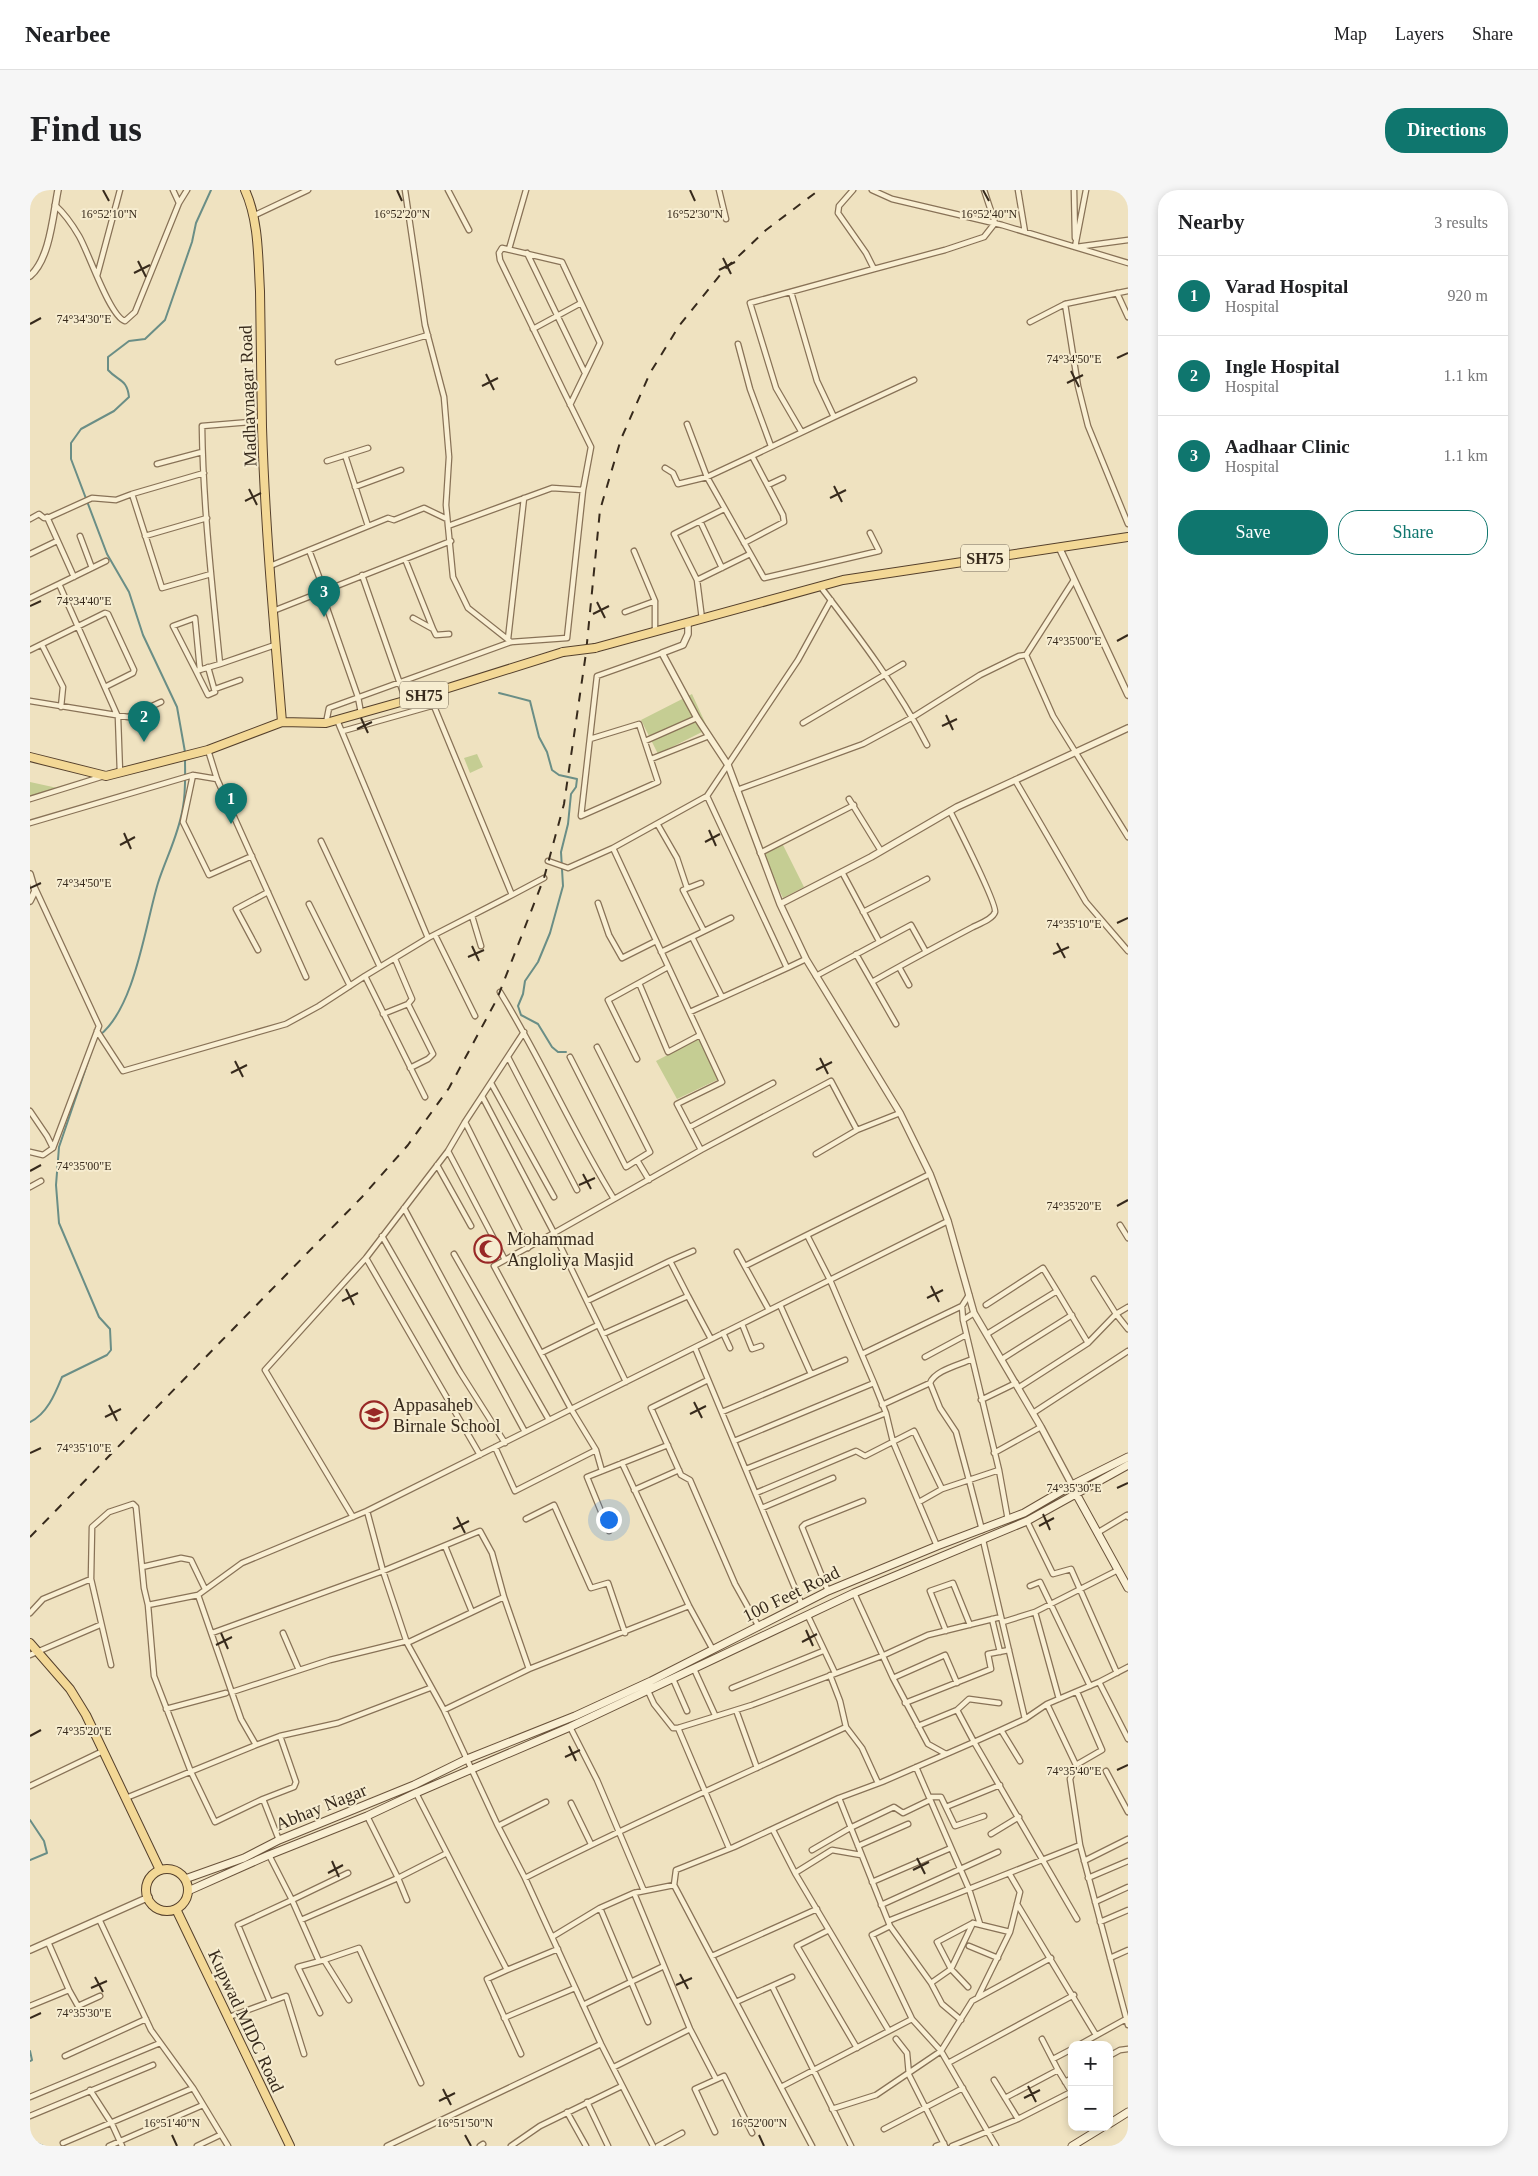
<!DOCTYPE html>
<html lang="en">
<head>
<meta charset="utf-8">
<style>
	body { margin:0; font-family:Georgia,serif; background:#f6f6f6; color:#202124 }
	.controls { position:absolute; right:15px; bottom:15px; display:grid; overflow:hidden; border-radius:10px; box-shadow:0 2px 8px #0003 }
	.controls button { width:45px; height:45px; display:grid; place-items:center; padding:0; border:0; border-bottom:1px solid #e0e0e0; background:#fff; color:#202124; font:25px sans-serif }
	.you { position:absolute; left:578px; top:1329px; width:18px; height:18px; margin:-12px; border:4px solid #fff; border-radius:50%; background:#1a73e8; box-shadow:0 0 0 8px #1a73e833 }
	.badge { display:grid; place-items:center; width:32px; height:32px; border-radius:50%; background:#0f766e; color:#fff; font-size:16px; font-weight:700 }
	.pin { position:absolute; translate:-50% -41px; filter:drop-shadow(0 1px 2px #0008) }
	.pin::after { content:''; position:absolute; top:26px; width:18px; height:15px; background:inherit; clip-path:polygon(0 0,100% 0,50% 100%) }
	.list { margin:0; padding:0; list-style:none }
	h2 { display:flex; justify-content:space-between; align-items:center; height:65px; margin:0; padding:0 20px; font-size:21px }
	h2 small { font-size:16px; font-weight:400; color:#757577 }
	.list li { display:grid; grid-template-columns:32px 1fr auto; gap:15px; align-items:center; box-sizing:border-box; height:80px; padding:0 20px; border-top:1px solid #e0e0e0 }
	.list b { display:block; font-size:19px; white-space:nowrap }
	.list p { margin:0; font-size:16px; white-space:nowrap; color:#757577 }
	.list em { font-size:16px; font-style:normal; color:#757577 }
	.actions { display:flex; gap:10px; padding:15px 20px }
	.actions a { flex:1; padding:11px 0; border:1px solid #0f766e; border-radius:20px; text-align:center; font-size:18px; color:#0f766e }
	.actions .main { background:#0f766e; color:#fff }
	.map { position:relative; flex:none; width:1098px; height:1956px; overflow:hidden; border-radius:20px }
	header { display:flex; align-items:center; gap:30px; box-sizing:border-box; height:70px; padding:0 25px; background:#fff; border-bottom:1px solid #e0e0e0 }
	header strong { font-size:24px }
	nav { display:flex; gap:28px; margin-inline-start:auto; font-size:18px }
	.intro { display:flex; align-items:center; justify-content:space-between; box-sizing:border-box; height:120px; padding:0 30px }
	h1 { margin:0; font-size:35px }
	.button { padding:12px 22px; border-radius:20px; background:#0f766e; color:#fff; font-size:18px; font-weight:700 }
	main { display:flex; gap:30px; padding:0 30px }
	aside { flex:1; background:#fff; border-radius:20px; box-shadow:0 2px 8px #0003 }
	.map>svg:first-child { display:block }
</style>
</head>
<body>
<header>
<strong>Nearbee</strong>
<nav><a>Map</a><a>Layers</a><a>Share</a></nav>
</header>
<div class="intro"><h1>Find us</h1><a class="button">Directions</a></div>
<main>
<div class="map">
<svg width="1098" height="1956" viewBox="0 0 1098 1956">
	<rect width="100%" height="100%" fill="#efe2c0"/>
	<!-- green -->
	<path fill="#c5cd93" d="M662 504 678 539 628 564 611 530Z
		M447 564 453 577 440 583 434 568Z
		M0 592 32 599 34 600 0 609Z
		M751 651 774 697 753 708 731 661Z
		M670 848 689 889 647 909 626 871Z"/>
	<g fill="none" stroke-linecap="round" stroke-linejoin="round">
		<!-- stream -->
		<path stroke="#6a8e86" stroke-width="2" d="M469 503 500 511 509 547 517 562 522 580 529 585 547 589 546 597 541 604 538 634 531 662 533 696 520 743 508 772 495 791 493 804 488 816 491 825 508 834 522 857 528 862H536
			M155 562 147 517 113 445 99 402 77 364 41 269V253L51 239 84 221 99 207C97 189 89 192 78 180V167L99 151 115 149 135 130 162 52 166 33 181 0
			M70 845C105 817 115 736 128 693 136 668 149 644 153 617 156 601 155 584 155 567
			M0 1232C17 1224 25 1204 32 1187L77 1165 81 1160 80 1139 69 1127 29 1033 26 995 29 957 62 860
			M0 1630 14 1651 17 1663 0 1670
			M0 1861 2 1870 0 1871
			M0 1950 13 1956"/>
		<!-- minor casing -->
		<g stroke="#887257" stroke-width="7">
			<path id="minor" d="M143 0 149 13
				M375 0 395 135 414 207 419 267 416 315 423 387 438 418 481 452
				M418 0 439 40
				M689 0 696 29
				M823 0 809 16 808 23 836 63 844 79 915 60 954 47 965 33 954 0
				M842 0 862 9 972 35 1098 73
				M988 0 995 42
				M1044 0 1045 48
				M25 15C35 24 42 34 49 46 58 61 80 127 95 131L105 122 149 13 157 0
				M223 26 278 0
				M1045 57 1056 0
				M1046 57 1098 50
				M479 59 496 0
				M497 63 555 183
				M67 86 90 0
				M1098 101 1035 114 1048 196 1058 236 1098 334
				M1087 103 1098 127
				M1000 132 1035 114
				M503 139 551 113
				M708 154 720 199 741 256
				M308 172 398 145
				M804 227 884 190
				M232 231 172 236C173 315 182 395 190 474L245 455
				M657 234 677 287 722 266 753 325 754 332 714 353
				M771 241 746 198 720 113 844 79
				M315 265 338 336
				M722 266 804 227 787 191 761 102
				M297 271 338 258
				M127 274 172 262
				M635 278 643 283 648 294 677 287 734 388 849 361 840 343
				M174 283 102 304 132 398 181 384
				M738 295 753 288
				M325 297 371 280
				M17 327 44 387
				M0 329 9 324 14 328 20 327 62 308 86 310 102 304
				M670 331 692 378
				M418 336 522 298 553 300
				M50 346 62 378
				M115 346 177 328
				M279 360 294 400
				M604 361 625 411
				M0 364 27 351
				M375 369 403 439 383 428
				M240 376 358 328 364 330 394 318 417 329
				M332 385 376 511
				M667 390 720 364
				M29 394 76 371
				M790 396C829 447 868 498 897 555
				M291 401 328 507 331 523
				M0 408 29 394 88 527 90 583
				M243 421 421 351
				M595 422 625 411V442
				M672 429 667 390 644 344 694 319
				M403 439 406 445 419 444
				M478 449 494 308
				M12 455 33 497 31 517
				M0 460 75 423 78 424 104 480 103 483 75 497
				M996 465 1023 526 1098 647
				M170 480 165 428 143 436 166 481 190 474
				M166 481 178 505 185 502 178 477
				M185 499 210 490
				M0 511 98 527 131 512
				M307 530 398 748
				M296 533 299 518 481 452 537 448 553 300 561 257 533 200 470 70 469 63 472 58 532 72 570 153 540 215
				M773 533 873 474
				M313 541 405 515
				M560 549 609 534 628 592 551 626 567 486 632 463
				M615 551 667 528
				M178 560 187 589 276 787
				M621 569 679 546
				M163 585 153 632 179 685 222 666
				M985 590 1056 712 1098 761
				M707 600 833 554 883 527 950 485 989 466 996 465 1044 390
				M677 606 757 778 776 769
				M0 609 74 586
				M819 609 851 661
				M0 633 163 585 187 589
				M628 635 647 668 657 698
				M291 651 350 777
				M583 658 677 606 768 470 801 410
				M730 663 824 615
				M518 671 538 678 583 658 692 892 647 914 671 960
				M812 682 849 751
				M671 693 653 700 674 741
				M482 705 514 688
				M568 713 579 745 592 768 626 751
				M279 714 320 796
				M833 722 897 689
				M442 726 451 756
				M405 745 445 826
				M662 747 701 728
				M228 760 206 719 238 702
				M631 762 662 747 692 807
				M826 764 842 792C875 773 909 755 943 737 949 734 963 729 965 722 967 714 927 635 920 621
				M869 777 879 795
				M786 786 881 735 896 762
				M842 792 866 834
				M609 793 638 777
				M470 802C511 869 543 942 584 1009
				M378 814 403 864 398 869 380 878
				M660 822 757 778
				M353 824 378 814 382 809 365 769
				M67 841 93 881 256 834 289 816 335 786
				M567 857 620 962 607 970 619 990
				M478 867 547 1000
				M540 867 596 977 607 970
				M607 869 578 810 609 793 638 862 670 845
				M461 893 524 1007
				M452 906 524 1043 671 960 801 891 827 940
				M395 907 335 786 398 748 482 705 399 504
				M0 921 17 946 23 958
				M435 932 498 1058
				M660 937 743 893
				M418 961 475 1070
				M0 962 13 965 23 958 69 836 5 698
				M786 964 827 940 870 923
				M407 975 441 1036
				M0 997 11 991
				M374 1018 495 1242
				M1090 1035 1098 1048
				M777 1045 900 984
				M352 1046 430 1182 475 1253
				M707 1062 739 1120
				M424 1064 519 1230
				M336 1068 450 1265
				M640 1071 663 1061
				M1027 1101 1058 1153
				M658 1106 681 1149
				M557 1111 640 1071 658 1106 573 1144
				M750 1115 781 1184
				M956 1115 1013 1078 1027 1101 957 1144
				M932 1116 933 1130
				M1098 1117 1086 1124 1098 1139
				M944 1123 933 1130 969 1280 978 1330
				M712 1134 722 1159 731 1156
				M693 1143 700 1158
				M665 1158 772 1415
				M511 1163 568 1135
				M832 1164 932 1116 939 1105
				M895 1167 936 1145
				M972 1169 1042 1125
				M678 1190 621 1218 651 1285 660 1290 705 1394 729 1437
				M844 1193 856 1223
				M900 1193 910 1218 926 1242 939 1290 969 1280
				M988 1198 1058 1153 1086 1124 1064 1089
				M951 1210 986 1193
				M852 1215 900 1193C905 1180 930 1175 942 1169
				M692 1222 815 1170
				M1003 1223 1098 1161
				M704 1251 844 1193 800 1090 777 1045 715 1076
				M465 1257 485 1301 566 1260 572 1281
				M566 1260 541 1219 464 1076 524 1043 596 1192
				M964 1263 1011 1237
				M592 1273 659 1416 683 1460
				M716 1279 856 1223 863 1252 907 1356
				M604 1300 649 1280
				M726 1303 826 1261 835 1266 884 1241 912 1299
				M889 1312 912 1299 939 1290 952 1340
				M732 1318 803 1288
				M337 1321 918 1031
				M323 1327 235 1180 336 1068 418 961 435 932 494 842
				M496 1329 524 1315 561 1398 578 1393 595 1443
				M997 1331 1023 1384 1041 1379 1087 1483
				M579 1341 557 1287 638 1255
				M1067 1343 1097 1325 1098 1327
				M953 1350 995 1529
				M415 1356 442 1422
				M112 1377 151 1368 161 1370 175 1399
				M61 1389 62 1337 79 1322 103 1314 106 1317 114 1398 118 1415 124 1486 161 1582 185 1632 233 1609 264 1597 266 1592 250 1546
				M1000 1396 1010 1392 1060 1496
				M798 1401 772 1337 775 1334 833 1311
				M824 1403 863 1488 898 1554 916 1564
				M168 1405 211 1529 226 1555 250 1546 308 1533 400 1498
				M118 1415 168 1405 212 1373 337 1321 353 1381 377 1453 414 1520 468 1636 495 1688 571 1854 623 1956
				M0 1423 13 1409 61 1389 81 1475
				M778 1426 805 1483
				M962 1429 970 1462
				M973 1432 1005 1422
				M916 1441 900 1401 923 1393 940 1435
				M182 1443 353 1381 450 1341 462 1363 474 1407
				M253 1443 269 1480
				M377 1453 474 1407 499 1479 414 1520
				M0 1465 70 1435
				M1098 1477 1069 1492 1098 1549
				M499 1479 659 1416
				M664 1479 685 1525
				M800 1485 810 1511 816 1537
				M863 1488 915 1465 927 1493
				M643 1489 657 1521
				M702 1498 793 1461
				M618 1501 624 1514 643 1538H648L722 1515 852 1466 898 1445 971 1427
				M202 1502 300 1470 377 1451
				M1029 1509 1005 1422 1088 1380
				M875 1513 961 1479 958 1464 979 1460
				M1017 1514 1046 1575 1072 1560 1047 1502
				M136 1519 196 1503
				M706 1520 727 1578
				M927 1520 939 1509 969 1513
				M888 1536 927 1520 944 1552 971 1540
				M540 1537 567 1590 614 1701
				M648 1538 699 1658
				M990 1571 971 1540 995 1529 1017 1514 1069 1492
				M1046 1575 1040 1589 1050 1655 1098 1835
				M886 1577 939 1699 950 1734
				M1076 1581 1098 1622
				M0 1596 73 1561
				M386 1603 477 1780 457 1789 491 1864
				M899 1607H911L925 1636 954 1626
				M96 1608 226 1555
				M809 1608 860 1736 842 1745 882 1829 911 1861 942 1811 1021 1768
				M233 1609 249 1650
				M541 1613 561 1654
				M916 1617 970 1595
				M337 1626 368 1688 415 1664
				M468 1636 516 1612
				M743 1640 765 1683 859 1841
				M961 1644 989 1627
				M828 1656 878 1634
				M782 1660 820 1638 864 1617 873 1623 900 1610
				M239 1665 262 1710 318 1683
				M1054 1671 1098 1649
				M765 1683 802 1660 831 1665
				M495 1688C600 1634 708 1587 816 1537L832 1558 848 1593
				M1058 1688 1098 1671
				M842 1692 921 1658
				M644 1695 646 1680 704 1657 809 1608 852 1592 944 1552 1047 1729
				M604 1703 644 1695 782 1956
				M1065 1712 1098 1697
				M987 1714 1066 1845
				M851 1715 968 1662
				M570 1718 618 1832
				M69 1729 121 1840 163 1898 198 1956
				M271 1730 368 1688 377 1710
				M858 1731 1050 1655
				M1070 1732 1098 1720
				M860 1736 901 1793 912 1814 931 1830
				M799 1740 767 1756 827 1858
				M522 1747 570 1718 604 1703 660 1839 686 1889
				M939 1756 968 1768
				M682 1766 787 1719
				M1080 1768 1098 1760
				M294 1770 329 1758 391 1893
				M477 1780 528 1759
				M901 1793 921 1779 943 1733
				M742 1796 821 1956
				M938 1797 921 1779 907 1752 943 1733 980 1742
				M39 1800 48 1816 70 1806
				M948 1807 980 1742 990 1702 979 1683
				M240 1812 208 1735 262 1710 289 1771
				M706 1812 762 1787
				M553 1815 634 1776
				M0 1816 39 1800 18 1752
				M290 1823 268 1777 294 1770 319 1810
				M199 1827 256 1806 274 1864
				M474 1828 545 1798
				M866 1849 877 1863 879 1885 915 1956
				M1049 1855 1096 1829
				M35 1866 116 1829
				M1079 1866 1090 1860 1098 1859
				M1023 1869 1042 1859
				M918 1873 1044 1805
				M584 1877 660 1839
				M1028 1880 1042 1903
				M964 1890 988 1929 1041 1902
				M1035 1892 1042 1888
				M751 1897 882 1829
				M60 1900 82 1934 92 1956
				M0 1907 130 1853
				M975 1908 1028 1880 1012 1849
				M557 1912 578 1956
				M802 1919 846 1905 911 1861 966 1956
				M537 1922 556 1956
				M0 1926 123 1875
				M854 1939 933 1898
				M685 1942 665 1899 694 1886 722 1943
				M33 1953 163 1898
				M79 1956 173 1915
				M167 1956 190 1945
				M357 1956 571 1854
				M450 1956 453 1954
				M481 1956 510 1936 592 1896
				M628 1956 652 1943
				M906 1956 914 1953
				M922 1956 988 1929"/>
		</g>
		<!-- tertiary casing -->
		<g stroke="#887257" stroke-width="8">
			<path id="tertiary" d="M0 86C20 69 23 25 28 0
				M1029 357 1098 505
				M658 432V444L653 455 632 463 667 528 698 575 750 714 776 769 870 923 900 984 918 1031 944 1123 1011 1237 1042 1295
				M0 684 5 701 0 711
				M750 714 841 667 927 617 1098 538
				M0 1760 119 1707"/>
		</g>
		<!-- secondary casing -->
		<g stroke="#6a533b" stroke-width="9">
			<path id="secondary" d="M1044 1300 1098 1398
				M155 1689 214 1668 249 1650 384 1595 437 1569 545 1526 621 1491 798 1401 907 1356 994 1323 1042 1295 1098 1267
				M158 1701 239 1665 337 1626 386 1603 540 1537 824 1403 997 1331 1098 1275
				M1079 1934 1098 1922
				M1042 1956 1073 1937"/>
		</g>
		<!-- primary casing -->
		<g stroke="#55402c" stroke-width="10">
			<path id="primary" d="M215 0C229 31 228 67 230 101 231 146 231 192 232 237 235 335 244 434 252 532
				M565 458 813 390 1098 347
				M0 567 76 586 178 560 252 532 296 533 399 504 533 462
				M0 1453 40 1499 56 1525 130 1680
				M116 1700a21 21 0 1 1 42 0a21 21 0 1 1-42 0Z
				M146 1719 260 1956"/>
		</g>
		<!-- minor -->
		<use href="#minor" stroke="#f9efd3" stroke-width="4.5"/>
		<!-- tertiary -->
		<use href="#tertiary" stroke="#f9efd3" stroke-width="5.5"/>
		<!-- secondary -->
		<use href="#secondary" stroke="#f9efd3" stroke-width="7"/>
		<!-- primary -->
		<use href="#primary" stroke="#f3d896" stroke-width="8"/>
		<!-- rail -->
		<path stroke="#372a1c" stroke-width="2" stroke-dasharray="9 9" stroke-linecap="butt" d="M0 1347 332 1007 378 955 419 898 467 809 514 688 534 614 556 463 570 320 591 249 620 183 649 136 695 79 736 40 789 0"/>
		<!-- primary-bridge casing -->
		<g stroke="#55402c" stroke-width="10" stroke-linecap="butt">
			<path id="primary-bridge" d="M533 462 565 458"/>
		</g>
		<!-- primary-bridge -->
		<use href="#primary-bridge" stroke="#f3d896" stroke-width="8"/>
	</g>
	<!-- ticks -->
	<path fill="none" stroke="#372a1c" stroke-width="2" d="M73 0 79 11M367 0 372 11M660 0 665 11M953 0 959 11M693 68 701 84M108 71 116 87M689 80 705 72M104 83 120 75M0 134 11 128M1087 168 1098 163M1041 181 1049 197M456 184 464 200M1037 193 1053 185M452 196 468 188M804 296 812 312M219 299 227 315M800 308 816 300M215 311 231 303M567 412 575 428M0 416 11 411M563 424 579 416M1087 451 1098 445M916 525 923 540M331 528 338 543M912 536 927 529M327 539 342 532M679 640 686 656M94 643 101 659M675 652 690 644M90 655 105 647M0 698 11 693M1087 733 1098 728M1027 753 1035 768M442 756 449 771M1023 764 1039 757M438 767 454 760M790 868 798 884M205 871 213 887M786 880 802 872M201 883 217 875M0 981 11 975M553 984 561 999M549 995 565 988M1087 1016 1098 1010M901 1096 909 1112M316 1099 324 1115M897 1108 913 1100M312 1111 328 1103M664 1212 672 1228M79 1215 87 1231M660 1224 676 1216M75 1227 91 1219M0 1263 11 1258M1087 1298 1098 1293M1013 1324 1020 1340M427 1327 435 1343M1009 1336 1024 1328M423 1339 439 1331M776 1440 783 1456M191 1443 198 1459M772 1452 787 1444M186 1455 202 1447M0 1546 11 1540M539 1556 546 1571M535 1567 550 1560M1087 1580 1098 1575M887 1668 895 1684M302 1671 309 1687M883 1680 899 1672M298 1683 313 1675M650 1784 658 1799M65 1787 73 1802M646 1795 662 1788M61 1798 77 1791M0 1828 11 1823M998 1896 1006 1912M413 1899 421 1915M994 1908 1010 1900M409 1911 425 1903M142 1945 147 1956M435 1945 441 1956M729 1945 734 1956"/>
	<!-- icons -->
	<defs>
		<g id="mosque-ring" transform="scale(1.4375)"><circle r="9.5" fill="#f6eccf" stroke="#982826" stroke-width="1.5"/><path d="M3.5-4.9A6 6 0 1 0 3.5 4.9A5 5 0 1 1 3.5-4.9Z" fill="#982826"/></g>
		<g id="school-ring" transform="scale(1.4375)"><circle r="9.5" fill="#f6eccf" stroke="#982826" stroke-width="1.5"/><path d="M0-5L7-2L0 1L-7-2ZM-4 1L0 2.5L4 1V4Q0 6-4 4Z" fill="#982826"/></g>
	</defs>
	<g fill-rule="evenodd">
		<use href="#mosque-ring" x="458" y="1059"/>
		<use href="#school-ring" x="344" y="1225"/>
	</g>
	<g text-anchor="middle" stroke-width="4" stroke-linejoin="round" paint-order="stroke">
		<!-- shield labels -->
		<g fill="#f6eccf" stroke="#706452" stroke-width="1">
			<rect x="931" y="354.5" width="48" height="27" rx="4"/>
			<rect x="370" y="491.5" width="48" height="27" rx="4"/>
		</g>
		<g font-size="16" font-weight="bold" fill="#372a1c">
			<text x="955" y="374">SH75</text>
			<text x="394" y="511">SH75</text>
		</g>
		<!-- street labels -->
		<g font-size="18" fill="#372a1c" stroke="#f6eccf">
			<text transform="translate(218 206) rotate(-92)" y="6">Madhavnagar Road</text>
			<text transform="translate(761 1404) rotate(-26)" y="6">100 Feet Road</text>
			<text transform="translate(291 1617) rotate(-22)" y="6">Abhay Nagar</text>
			<text transform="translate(216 1831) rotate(65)" y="6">Kupwad MIDC Road</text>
		</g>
		<!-- poi labels -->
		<g font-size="18" fill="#372a1c" stroke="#f6eccf" text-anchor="start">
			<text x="477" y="1055">Mohammad<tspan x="477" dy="21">Angloliya Masjid</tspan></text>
			<text x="363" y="1221">Appasaheb<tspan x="363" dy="21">Birnale School</tspan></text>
		</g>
	</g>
	<g font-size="12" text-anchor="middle" fill="#372a1c" stroke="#f6eccf" stroke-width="4" stroke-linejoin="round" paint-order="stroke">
		<text x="79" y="28">16°52'10"N</text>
		<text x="372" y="28">16°52'20"N</text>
		<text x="665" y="28">16°52'30"N</text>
		<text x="959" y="28">16°52'40"N</text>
		<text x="54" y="133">74°34'30"E</text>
		<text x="1044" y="173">74°34'50"E</text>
		<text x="54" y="415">74°34'40"E</text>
		<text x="1044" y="455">74°35'00"E</text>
		<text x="54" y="697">74°34'50"E</text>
		<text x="1044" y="738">74°35'10"E</text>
		<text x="54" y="980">74°35'00"E</text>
		<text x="1044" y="1020">74°35'20"E</text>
		<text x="54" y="1262">74°35'10"E</text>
		<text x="1044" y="1302">74°35'30"E</text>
		<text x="54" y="1545">74°35'20"E</text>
		<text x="1044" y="1585">74°35'40"E</text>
		<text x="54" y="1827">74°35'30"E</text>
		<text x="142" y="1937">16°51'40"N</text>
		<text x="435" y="1937">16°51'50"N</text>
		<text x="729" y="1937">16°52'00"N</text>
	</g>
</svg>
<div class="controls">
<button>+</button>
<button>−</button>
</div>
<div class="you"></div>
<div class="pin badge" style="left:201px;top:634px">1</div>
<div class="pin badge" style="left:114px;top:552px">2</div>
<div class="pin badge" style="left:294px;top:427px">3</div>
</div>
<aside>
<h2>Nearby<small>3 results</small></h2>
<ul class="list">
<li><span class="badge">1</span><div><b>Varad Hospital</b><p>Hospital</p></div><em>920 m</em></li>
<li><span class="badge">2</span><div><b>Ingle Hospital</b><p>Hospital</p></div><em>1.1 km</em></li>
<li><span class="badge">3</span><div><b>Aadhaar Clinic</b><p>Hospital</p></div><em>1.1 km</em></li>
</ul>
<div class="actions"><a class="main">Save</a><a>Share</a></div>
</aside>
</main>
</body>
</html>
